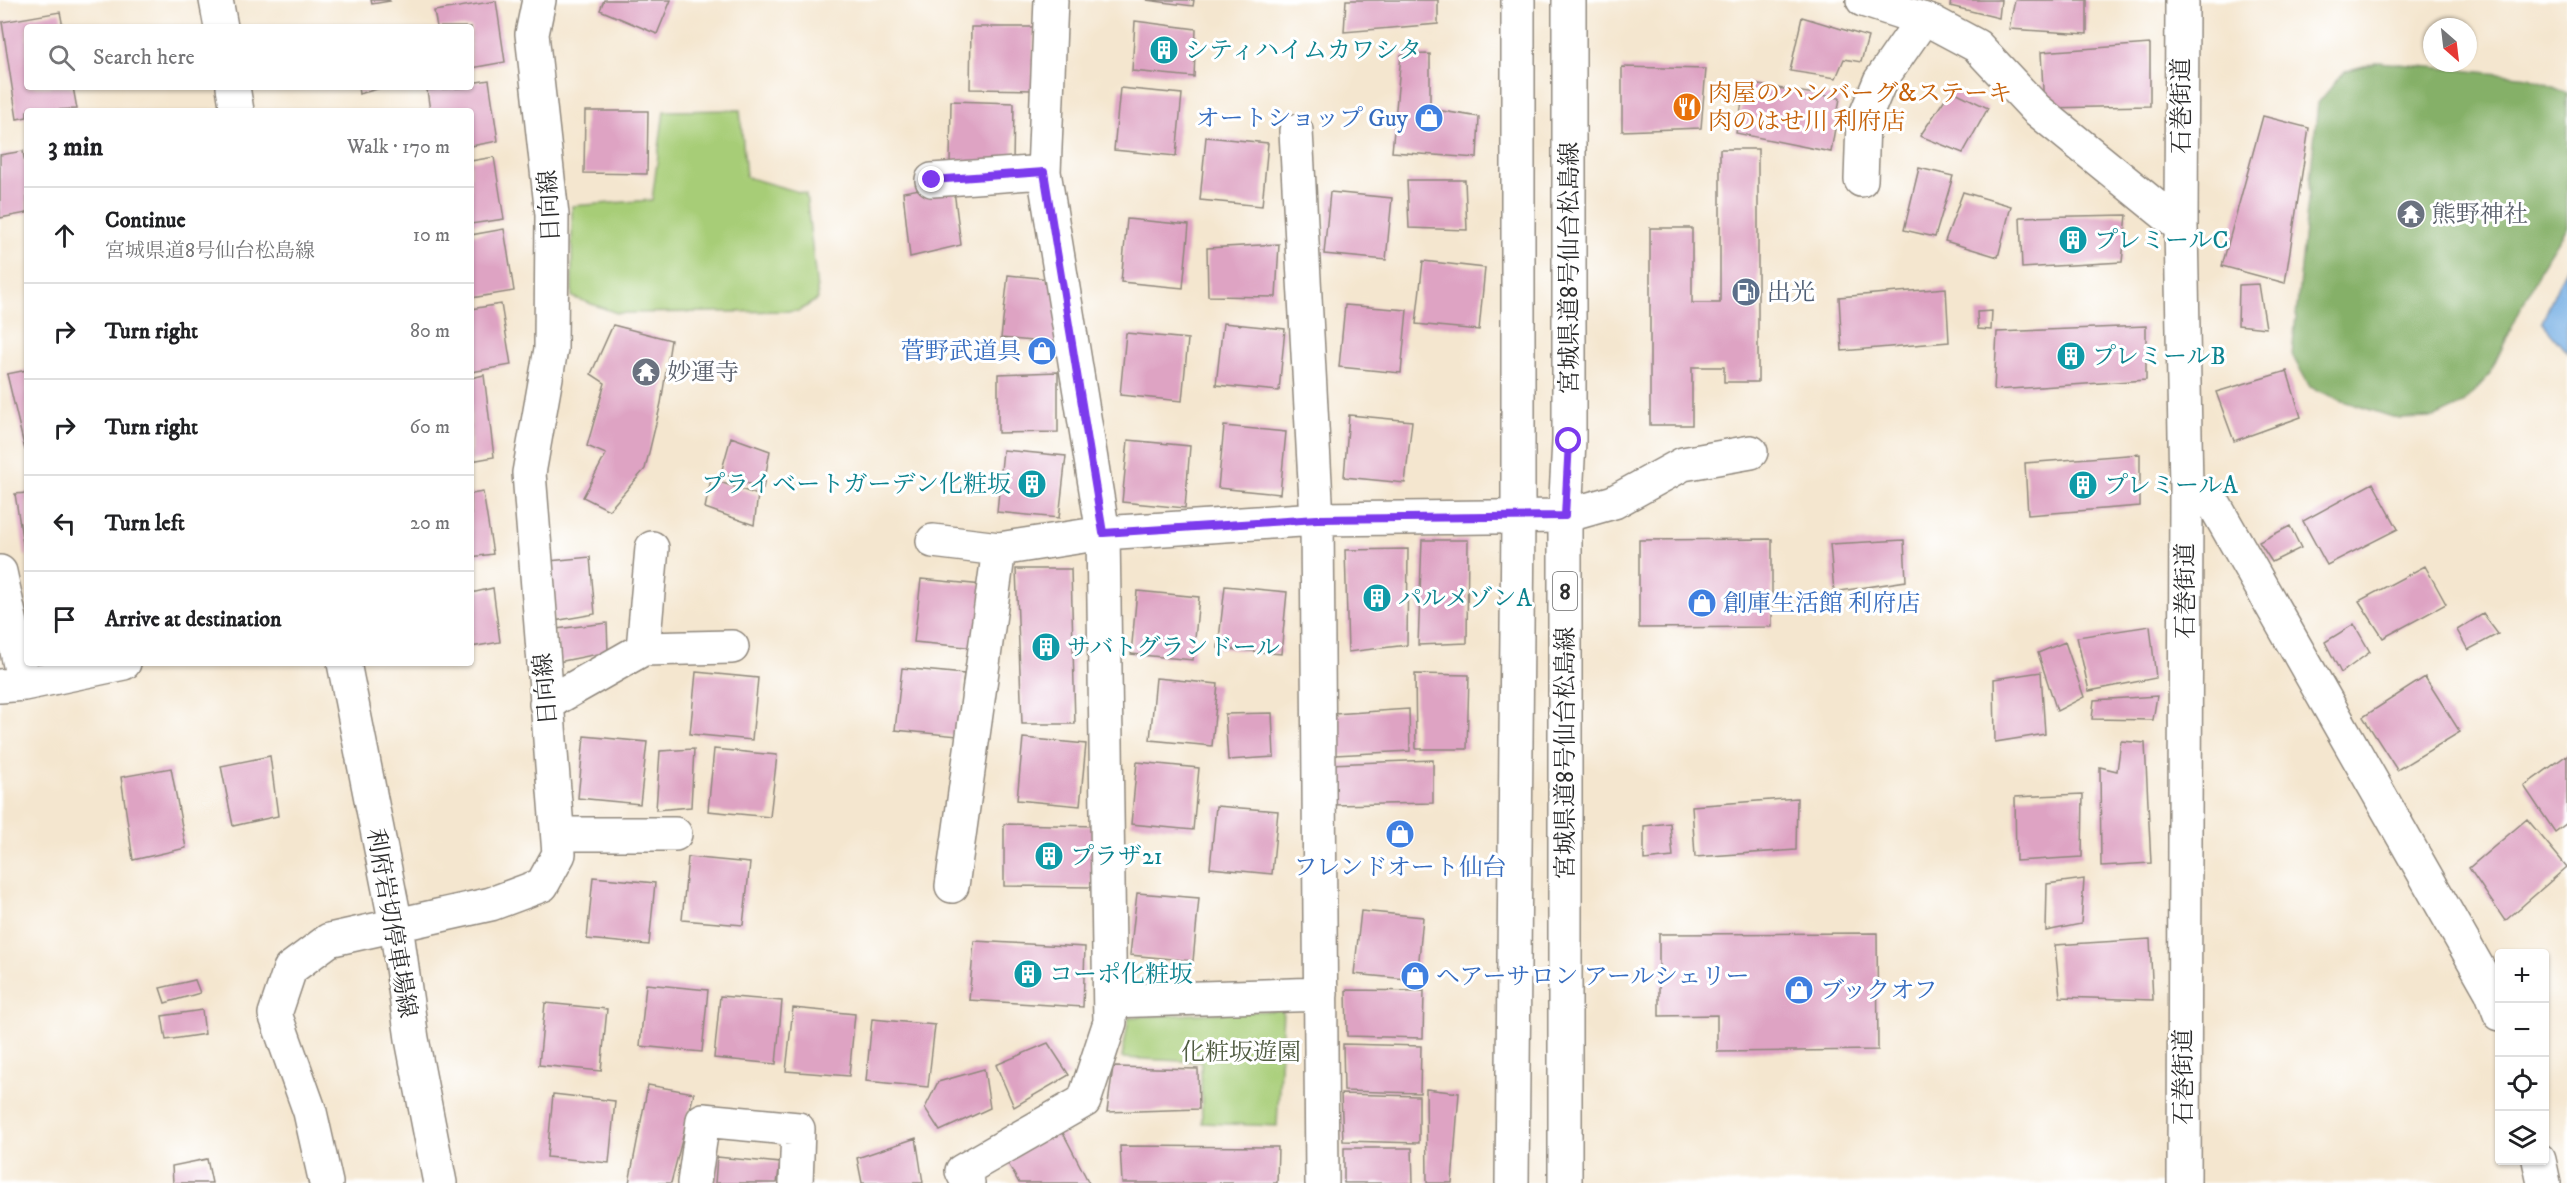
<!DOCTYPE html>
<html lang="en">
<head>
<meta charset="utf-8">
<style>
	body { margin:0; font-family:"IM FELL DW Pica","Noto Serif JP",serif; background:#f2f2f2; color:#202124 }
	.controls { position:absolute; right:18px; bottom:18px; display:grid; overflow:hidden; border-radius:6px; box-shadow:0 2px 4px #0004 }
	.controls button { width:54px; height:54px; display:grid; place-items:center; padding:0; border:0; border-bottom:2px solid #e0e0e0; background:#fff; color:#202124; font:30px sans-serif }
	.compass { position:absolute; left:2423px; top:18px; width:54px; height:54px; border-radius:50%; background:#fff; box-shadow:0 2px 4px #0004; rotate:152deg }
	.stop { position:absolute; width:18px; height:18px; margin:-14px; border:4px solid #7c3aed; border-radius:50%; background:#fff }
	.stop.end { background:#7c3aed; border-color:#fff; box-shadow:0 2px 6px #0008 }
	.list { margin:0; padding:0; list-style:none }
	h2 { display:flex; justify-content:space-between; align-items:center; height:78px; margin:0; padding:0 24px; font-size:26px }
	h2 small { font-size:20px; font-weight:400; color:#757577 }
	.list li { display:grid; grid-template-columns:39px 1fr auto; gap:18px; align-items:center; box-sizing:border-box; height:96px; padding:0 24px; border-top:2px solid #e0e0e0 }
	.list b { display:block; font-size:22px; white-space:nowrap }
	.list p { margin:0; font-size:20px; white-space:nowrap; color:#757577 }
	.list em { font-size:20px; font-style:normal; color:#757577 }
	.icon { flex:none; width:33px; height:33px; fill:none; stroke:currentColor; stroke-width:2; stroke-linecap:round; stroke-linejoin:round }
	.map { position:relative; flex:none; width:2567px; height:1183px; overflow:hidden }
	.search { position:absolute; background:#fff; box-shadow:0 2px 4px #0004; left:24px; top:24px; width:450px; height:66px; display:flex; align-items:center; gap:15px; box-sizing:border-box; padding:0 21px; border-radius:6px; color:#757577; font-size:22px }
	.panel { position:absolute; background:#fff; box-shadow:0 2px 4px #0004; left:24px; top:108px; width:450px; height:558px; border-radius:6px }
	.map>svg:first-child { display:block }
</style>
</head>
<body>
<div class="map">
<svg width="2567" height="1183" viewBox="0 0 2567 1183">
	<rect width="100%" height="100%" fill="#fff"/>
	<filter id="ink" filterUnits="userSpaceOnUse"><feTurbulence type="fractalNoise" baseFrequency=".0167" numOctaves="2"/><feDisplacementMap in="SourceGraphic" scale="12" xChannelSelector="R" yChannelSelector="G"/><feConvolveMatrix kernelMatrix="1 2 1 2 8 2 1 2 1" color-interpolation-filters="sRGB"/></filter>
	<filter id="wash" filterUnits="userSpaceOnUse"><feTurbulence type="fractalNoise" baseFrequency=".008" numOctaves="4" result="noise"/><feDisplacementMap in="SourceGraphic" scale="24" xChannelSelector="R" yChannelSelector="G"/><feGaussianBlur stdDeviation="1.35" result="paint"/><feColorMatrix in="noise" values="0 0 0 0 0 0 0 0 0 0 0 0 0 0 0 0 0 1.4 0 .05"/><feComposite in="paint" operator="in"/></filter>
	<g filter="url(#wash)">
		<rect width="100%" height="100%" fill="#f4e6cf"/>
		<!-- green -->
		<path fill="#a7cd77" stroke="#697c51" stroke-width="1.5" d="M740 110 746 177 806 194 818 299 799 311 617 313 572 297V206L652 200 664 111Z
			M1283 1010 1277 1126 1202 1123 1201 1062 1122 1058 1129 1017Z"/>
		<!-- forest -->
		<path fill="#85b068" stroke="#586e4a" stroke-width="1.5" d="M2379 62 2530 77 2567 93V226L2541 267 2489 375 2463 404 2433 418 2399 419 2343 401 2310 387 2292 355 2318 103 2345 71Z"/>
		<!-- water -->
		<path fill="#73ade3" stroke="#4f6c87" stroke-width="1.5" d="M2567 266V352L2542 322Z"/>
		<g id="blocks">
			<!-- building -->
			<path fill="#dea3c3" d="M371 0H389L390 1 372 4Z
				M604 0H671L657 34 600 10Z
				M1146 0H1194L1193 6Z
				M1346 0H1438V24L1344 32Z
				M1951 0H2001L1999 18 1950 6Z
				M2015 0H2087V34L2009 29Z
				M496 1 505 62 471 68V27H437L434 11Z
				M60 12 63 27H27V87H73L77 109 27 111V117L17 119 2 22Z
				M1802 17 1868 37 1861 62 1844 59 1836 78 1790 71Z
				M1135 21 1196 29 1194 77 1132 71Z
				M971 27H1034L1033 90 970 89Z
				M2150 44V106L2044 108 2041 52Z
				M1430 54V109L1479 117 1477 158 1392 152 1401 55Z
				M1622 67 1706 69 1701 128 1622 131Z
				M489 80 498 141 471 146V111H430L427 90 471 87V83Z
				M1746 83 1840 98 1831 152 1736 133Z
				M358 87H381V88L359 94Z
				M1120 88 1182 94 1176 156 1114 150Z
				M1951 90 1988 108 1963 153 1920 136Z
				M951 101 1014 103 1013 165 950 164Z
				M585 111H648L647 174 584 173Z
				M2263 116 2309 128 2285 283 2222 266Z
				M1206 137 1268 143 1262 206 1200 200Z
				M1720 149H1758V382H1724V367H1692V425H1650V228H1692V303H1720Z
				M23 151 27 177V213L0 218V155Z
				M494 157 504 219 471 224V161Z
				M1919 168 1953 176 1935 237 1904 230Z
				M1407 180H1465L1467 230 1409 228Z
				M953 183 961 245 910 257 903 192Z
				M1330 192 1392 198 1386 260 1324 254Z
				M1963 192 2011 206 1998 257 1945 241Z
				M2127 215 2122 262 2022 268 2020 217Z
				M1127 219 1189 225 1183 288 1121 282Z
				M504 229 514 291 471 298V235Z
				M1279 244 1276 297 1208 296 1207 248Z
				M1423 261 1485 268 1479 330 1416 324Z
				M1008 275 1070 281 1064 344 1001 338Z
				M2259 284 2266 328 2238 325 2239 285Z
				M1946 288 1949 342 1842 351 1839 297Z
				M501 304 511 365 471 372V309Z
				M1345 305 1407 310 1401 373 1339 367Z
				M1992 311 1991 330 1978 329 1977 312Z
				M1223 323 1285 329 1279 391 1216 385Z
				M613 325 671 340 661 403 645 469 609 510 583 497 606 454 587 446 605 383 591 374Z
				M2146 326V380L1994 390 1997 332Z
				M1126 333 1188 339 1182 401 1120 395Z
				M27 370V449L25 450 7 374Z
				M2287 371 2301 417 2234 441 2216 392Z
				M1058 372V432L998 433V374Z
				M484 375 494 457 471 461V378Z
				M1349 415 1412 421 1405 483 1344 477Z
				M1224 426 1286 432 1280 494 1218 488Z
				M731 437 770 451 763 489 721 473Z
				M1128 440 1190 446 1185 508 1122 502Z
				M1003 450 1066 456 1059 518 997 512Z
				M2140 454V506L2028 515 2025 463Z
				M711 479 758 495 754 525 705 508Z
				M2373 483 2398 529 2327 565 2303 521Z
				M483 492 493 554 471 557V494Z
				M27 493V556H25L15 494Z
				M2290 526 2301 548 2272 562 2259 542Z
				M1772 539V627L1639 628V540Z
				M1422 540H1468L1467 643 1418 645Z
				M1904 540 1906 581 1834 592 1830 544Z
				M1408 549 1407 645 1348 652 1345 550Z
				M590 557 595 614 554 621 549 561Z
				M2425 566 2446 604 2383 638 2359 601Z
				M1016 569H1071L1075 724H1022Z
				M921 579 983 585 977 648 914 642Z
				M1225 586 1287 592 1281 654 1218 648Z
				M493 588 500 642 471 647V593Z
				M1137 591 1199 597 1193 660 1131 654Z
				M2483 614 2498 634 2468 650 2457 630Z
				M607 623 608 652 558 662 556 629Z
				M2354 624 2370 652 2341 673 2325 642Z
				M2150 626 2156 678 2089 691 2077 637Z
				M2065 642 2084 697 2057 711 2038 653Z
				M902 668 964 674 958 736 895 730Z
				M696 672 758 678 752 740 690 734Z
				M2041 672 2045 734 1995 742 1994 679Z
				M1415 674 1469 675 1467 749H1416Z
				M2425 677 2460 732 2397 770 2363 717Z
				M1156 678 1218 684 1212 746 1150 740Z
				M2157 696 2153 720 2092 719 2094 700Z
				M1409 709 1410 751 1335 755 1334 714Z
				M1272 713 1274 757 1228 760 1225 714Z
				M584 736 647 742 640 804 578 798Z
				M1023 738 1086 744 1080 806 1017 800Z
				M2121 741 2145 743 2151 863 2101 866 2100 767 2117 771Z
				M694 749 691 807 656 810 660 751Z
				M714 749 777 755 770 817 708 811Z
				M2567 755V823L2555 832 2524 786Z
				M270 756 278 816 233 826 221 766Z
				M1433 760V803L1333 805 1329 764Z
				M1137 762 1199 768 1193 830 1131 824Z
				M171 768 186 848 133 860 121 777Z
				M2083 794 2082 857 2016 861 2015 797Z
				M1797 798 1796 850 1695 857 1692 806Z
				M1216 806 1278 811 1272 874 1210 868Z
				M2527 819 2567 867 2505 921 2469 868Z
				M1670 823 1673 857 1644 860V826Z
				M1004 824 1096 826 1092 887 1004 886Z
				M688 857 750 863 743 925 682 920Z
				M593 877 655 883 649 945 587 939Z
				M2084 879 2081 924 2046 931 2047 884Z
				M1137 893 1199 898 1193 961 1130 955Z
				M1361 911 1423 917 1417 980 1354 974Z
				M1877 933 1878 1050 1717 1052V1015L1659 1016V934Z
				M2150 939 2153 1000 2060 997 2055 945Z
				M974 941 1085 947 1083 1007 969 1000Z
				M195 980 200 993 165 1003 160 988Z
				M646 984 708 990 702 1052 640 1046Z
				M1346 990 1424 991 1423 1038 1347 1036Z
				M720 996 782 1001 776 1064 714 1058Z
				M545 1003 607 1009 601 1071 539 1065Z
				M793 1008 855 1014 849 1076 786 1071Z
				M202 1010 205 1034 166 1040 162 1016Z
				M872 1019 935 1025 928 1087 866 1081Z
				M1048 1043 1069 1075 1014 1107 996 1065Z
				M1343 1044 1421 1046 1420 1093 1344 1091Z
				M1113 1067 1198 1069 1199 1109 1107 1112Z
				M984 1069 990 1108 940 1131 925 1108 938 1082Z
				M648 1085 694 1093 671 1183H629Z
				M1426 1089 1459 1093 1452 1183H1427Z
				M553 1094 615 1101 609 1163 547 1157Z
				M1341 1094 1419 1096V1143L1343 1141Z
				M1061 1129 1089 1183H1019L1005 1158Z
				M916 1138 923 1183H862L857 1158Z
				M1120 1146 1278 1147 1277 1183H1122Z
				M1344 1148H1412L1413 1183H1344Z
				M717 1157 780 1163 777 1183H715Z
				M207 1159 212 1183H173L172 1166Z"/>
		</g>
	</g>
	<g filter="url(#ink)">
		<use href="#blocks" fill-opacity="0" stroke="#90887d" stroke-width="1.5"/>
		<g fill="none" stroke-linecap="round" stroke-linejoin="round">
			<!-- minor casing -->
			<g stroke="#90887d" stroke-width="36">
				<path id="minor" d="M1863 0 1934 23 1977 46 2036 109 2181 227
					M2182 0 2181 227 2186 487 2184 1183
					M1296 131 1317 519 1322 1183
					M932 180 1044 172
					M1861 180 1863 122 1880 81 1923 19
					M2186 487 2214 504 2491 991 2500 1014
					M933 541 999 549 1103 533 1317 519 1565 516 1614 502 1683 464 1751 452
					M0 572 24 684
					M643 649 732 647
					M0 686 24 684 124 663
					M546 704 643 649 652 548
					M558 834H675
					M952 886 999 549
					M1110 1001 1321 994
					M2539 1160 2544 1183
					M326 1183 310 1112 275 1014 290 969 329 940 491 904 542 885 559 854 529 473 551 349 552 215 532 34 539 0
					M694 1183 703 1120 798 1129 796 1183
					M968 1183 962 1171 1084 1101 1110 1022 1103 533 1044 172 1051 0"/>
			</g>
			<!-- major casing -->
			<g stroke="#90887d" stroke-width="36">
				<path id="major" d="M216 0 221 27
					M233 87 237 111
					M344 663 396 925 412 1039 440 1183
					M1512 1183 1518 518V0
					M1565 1183V516L1569 441V0"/>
			</g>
			<!-- minor -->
			<use href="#minor" stroke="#fff" stroke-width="33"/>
			<!-- major -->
			<use href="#major" stroke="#fff" stroke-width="33"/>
		</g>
	</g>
	<g fill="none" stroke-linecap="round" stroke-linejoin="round" filter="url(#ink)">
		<!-- route -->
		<path stroke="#7c3aed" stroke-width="8" d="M932 180 1044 172 1103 533 1317 519 1565 516 1569 441"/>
	</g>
	<!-- icons -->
	<defs>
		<g id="building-disc" transform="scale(1.5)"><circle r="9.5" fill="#0f9aa8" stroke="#fff"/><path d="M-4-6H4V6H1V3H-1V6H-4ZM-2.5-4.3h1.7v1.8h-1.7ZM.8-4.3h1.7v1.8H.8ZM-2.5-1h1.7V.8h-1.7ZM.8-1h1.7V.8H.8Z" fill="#fff"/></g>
		<g id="restaurant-disc" transform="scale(1.5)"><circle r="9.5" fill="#e8710a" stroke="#fff"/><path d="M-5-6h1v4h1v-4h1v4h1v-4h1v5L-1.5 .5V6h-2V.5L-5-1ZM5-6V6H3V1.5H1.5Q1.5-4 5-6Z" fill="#fff"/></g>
		<g id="shop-disc" transform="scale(1.5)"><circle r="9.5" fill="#3f7fe0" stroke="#fff"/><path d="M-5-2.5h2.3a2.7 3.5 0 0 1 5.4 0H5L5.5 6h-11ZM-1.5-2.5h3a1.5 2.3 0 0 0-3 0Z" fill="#fff"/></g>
		<g id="temple-disc" transform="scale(1.5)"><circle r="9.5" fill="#6b7280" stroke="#fff"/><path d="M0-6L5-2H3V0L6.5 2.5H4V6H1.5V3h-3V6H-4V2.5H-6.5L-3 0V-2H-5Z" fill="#fff"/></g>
		<g id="fuel-disc" transform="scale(1.5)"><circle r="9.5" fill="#5c6f8a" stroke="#fff"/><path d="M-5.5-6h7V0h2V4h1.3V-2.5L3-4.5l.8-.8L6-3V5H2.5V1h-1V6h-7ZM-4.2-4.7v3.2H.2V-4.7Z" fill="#fff"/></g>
	</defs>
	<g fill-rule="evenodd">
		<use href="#building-disc" x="1164" y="50"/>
		<use href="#restaurant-disc" x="1687" y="107"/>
		<use href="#shop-disc" x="1429" y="118"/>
		<use href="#temple-disc" x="2411" y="214"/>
		<use href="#building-disc" x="2073" y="240"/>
		<use href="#fuel-disc" x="1746" y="292"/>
		<use href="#shop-disc" x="1042" y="351"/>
		<use href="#building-disc" x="2071" y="356"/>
		<use href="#temple-disc" x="646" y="372"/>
		<use href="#building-disc" x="1032" y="484"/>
		<use href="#building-disc" x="2083" y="485"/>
		<use href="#building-disc" x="1377" y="598"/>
		<use href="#shop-disc" x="1702" y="603"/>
		<use href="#building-disc" x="1046" y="647"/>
		<use href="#shop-disc" x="1400" y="834"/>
		<use href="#building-disc" x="1049" y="856"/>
		<use href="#building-disc" x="1028" y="974"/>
		<use href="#shop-disc" x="1415" y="976"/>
		<use href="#shop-disc" x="1799" y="990"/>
	</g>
	<g text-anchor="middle" stroke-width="6" stroke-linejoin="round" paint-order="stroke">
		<!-- shield labels -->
		<rect fill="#fff" stroke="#6b6b6b" stroke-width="1.5" x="1553" y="572" width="24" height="38" rx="4.5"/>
		<g font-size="22" font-weight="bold" fill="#2b2b2b">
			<text x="1565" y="599">8</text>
		</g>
		<!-- culture labels -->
		<g font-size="24" fill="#0d838f" stroke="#fff" text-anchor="start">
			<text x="1185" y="58">シティハイムカワシタ</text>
			<text x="2094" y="248">プレミールC</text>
			<text x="2092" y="364">プレミールB</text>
			<text x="1011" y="492" text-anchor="end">プライベートガーデン化粧坂</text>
			<text x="2104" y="493">プレミールA</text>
			<text x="1398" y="606">パルメゾンA</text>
			<text x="1067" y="655">サバトグランドール</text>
			<text x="1070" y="864">プラザ21</text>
			<text x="1049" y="982">コーポ化粧坂</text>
		</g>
		<!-- food labels -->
		<g font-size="24" fill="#c56008" stroke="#fff" text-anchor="start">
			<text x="1708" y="101">肉屋のハンバーグ&amp;ステーキ<tspan x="1708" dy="28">肉のはせ川 利府店</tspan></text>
		</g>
		<!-- street labels -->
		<g font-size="24" fill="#2b2b2b" stroke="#fff">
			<text transform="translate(2181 106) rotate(-90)" y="8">石巻街道</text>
			<text transform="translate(549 206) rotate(-93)" y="8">日向線</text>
			<text transform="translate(1569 268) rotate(-90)" y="8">宮城県道8号仙台松島線</text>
			<text transform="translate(2185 591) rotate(-90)" y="8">石巻街道</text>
			<text transform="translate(545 689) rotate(-95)" y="8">日向線</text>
			<text transform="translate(1565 753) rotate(-90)" y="8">宮城県道8号仙台松島線</text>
			<text transform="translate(392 923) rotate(80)" y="8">利府岩切停車場線</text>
			<text transform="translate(2183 1077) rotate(-90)" y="8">石巻街道</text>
		</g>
		<!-- shop labels -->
		<g font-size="24" fill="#366cbe" stroke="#fff" text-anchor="start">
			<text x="1408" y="126" text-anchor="end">オートショップ Guy</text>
			<text x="1021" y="359" text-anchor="end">菅野武道具</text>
			<text x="1723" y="611">創庫生活館 利府店</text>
			<text x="1400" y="875" text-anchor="middle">フレンドオート仙台</text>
			<text x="1436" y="984">ヘアーサロン アールシェリー</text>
			<text x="1820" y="998">ブックオフ</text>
		</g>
		<!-- worship labels -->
		<g font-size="24" fill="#5b616d" stroke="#fff" text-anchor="start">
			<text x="2432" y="222">熊野神社</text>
			<text x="667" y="380">妙運寺</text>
		</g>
		<!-- service labels -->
		<g font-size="24" fill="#4e5e75" stroke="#fff" text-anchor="start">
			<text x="1767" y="300">出光</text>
		</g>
		<!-- park labels -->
		<g font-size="24" fill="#505c42" stroke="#fff">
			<text x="1241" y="1060">化粧坂遊園</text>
		</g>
	</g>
</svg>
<div class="controls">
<button>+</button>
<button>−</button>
<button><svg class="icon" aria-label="locate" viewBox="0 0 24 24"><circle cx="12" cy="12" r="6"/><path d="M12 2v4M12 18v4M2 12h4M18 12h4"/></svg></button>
<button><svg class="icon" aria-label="layers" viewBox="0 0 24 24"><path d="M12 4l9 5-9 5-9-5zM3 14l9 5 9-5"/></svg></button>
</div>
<svg class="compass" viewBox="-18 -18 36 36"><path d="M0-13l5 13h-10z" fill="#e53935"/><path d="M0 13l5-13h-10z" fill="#757577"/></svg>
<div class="stop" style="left:1569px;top:441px"></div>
<div class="stop end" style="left:932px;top:180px"></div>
<div class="search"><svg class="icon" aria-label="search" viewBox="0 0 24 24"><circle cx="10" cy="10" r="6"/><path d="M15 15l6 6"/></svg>Search here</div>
<section class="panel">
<h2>3 min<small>Walk · 170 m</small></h2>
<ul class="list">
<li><svg class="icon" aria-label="ahead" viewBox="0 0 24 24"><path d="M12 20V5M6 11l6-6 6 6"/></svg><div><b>Continue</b><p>宮城県道8号仙台松島線</p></div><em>10 m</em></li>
<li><svg class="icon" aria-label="right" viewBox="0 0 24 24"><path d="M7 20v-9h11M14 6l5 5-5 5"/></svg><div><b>Turn right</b></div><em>80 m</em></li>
<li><svg class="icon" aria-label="right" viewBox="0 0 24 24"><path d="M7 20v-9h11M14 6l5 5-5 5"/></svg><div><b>Turn right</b></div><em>60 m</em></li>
<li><svg class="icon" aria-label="left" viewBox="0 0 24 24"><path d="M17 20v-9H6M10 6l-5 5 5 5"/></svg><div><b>Turn left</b></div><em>20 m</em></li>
<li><svg class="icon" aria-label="arrive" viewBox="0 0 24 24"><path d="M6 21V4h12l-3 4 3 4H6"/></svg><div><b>Arrive at destination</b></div></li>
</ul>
</section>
</div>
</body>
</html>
